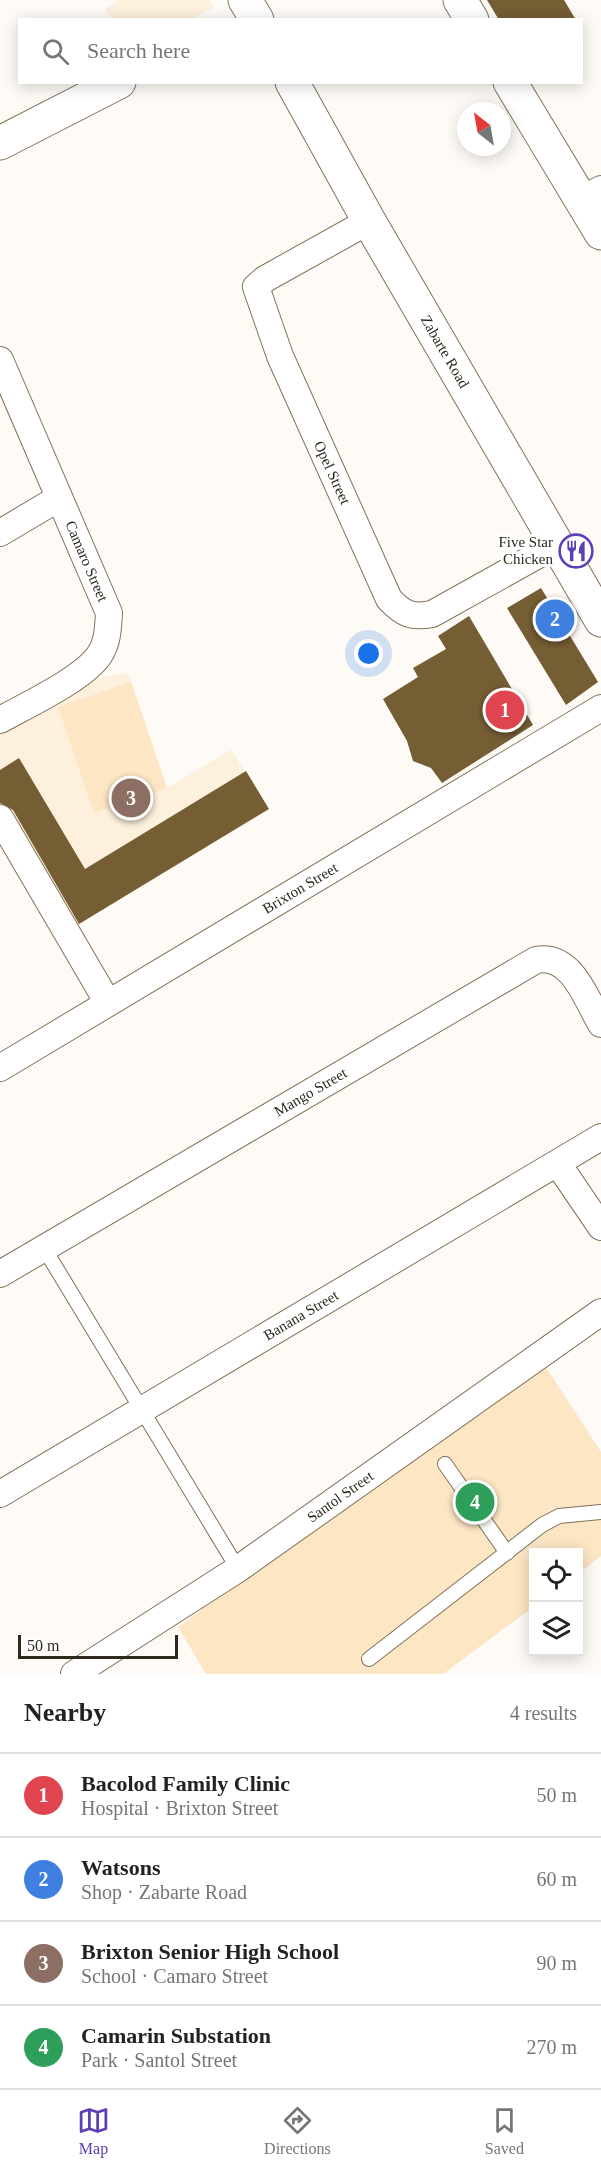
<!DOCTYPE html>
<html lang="en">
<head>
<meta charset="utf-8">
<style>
	body { margin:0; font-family:Georgia,serif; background:#f2f2f2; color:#222 }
	.controls { position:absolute; right:18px; bottom:18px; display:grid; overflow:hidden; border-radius:0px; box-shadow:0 3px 15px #0003 }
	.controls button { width:54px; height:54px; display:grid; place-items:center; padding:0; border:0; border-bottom:2px solid #e0e0e0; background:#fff; color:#222; font:30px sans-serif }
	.compass { position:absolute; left:457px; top:102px; width:54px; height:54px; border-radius:50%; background:#fff; box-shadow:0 3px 15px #0003; rotate:329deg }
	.scale { position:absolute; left:18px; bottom:15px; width:160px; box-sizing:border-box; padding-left:6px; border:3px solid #2e281d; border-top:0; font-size:16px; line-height:21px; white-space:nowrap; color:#2e281d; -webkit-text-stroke:4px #fff; paint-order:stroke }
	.you { position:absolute; left:369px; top:654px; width:21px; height:21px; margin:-15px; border:4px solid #fff; border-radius:50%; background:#1a73e8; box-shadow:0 0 0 9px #1a73e833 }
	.badge { display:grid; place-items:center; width:39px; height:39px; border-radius:50%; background:#5d3eb6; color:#fff; font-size:20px; font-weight:700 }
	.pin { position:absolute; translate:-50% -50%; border:3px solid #fff; box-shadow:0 2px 6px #0006 }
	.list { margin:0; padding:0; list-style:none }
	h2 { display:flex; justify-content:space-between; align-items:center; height:78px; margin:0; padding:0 24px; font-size:26px }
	h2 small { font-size:20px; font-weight:400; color:#767676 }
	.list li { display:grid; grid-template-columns:39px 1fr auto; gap:18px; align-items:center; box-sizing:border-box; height:84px; padding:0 24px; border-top:2px solid #e0e0e0 }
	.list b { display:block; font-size:22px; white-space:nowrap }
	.list p { margin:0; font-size:20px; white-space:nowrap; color:#767676 }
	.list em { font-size:20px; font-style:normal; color:#767676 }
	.icon { flex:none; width:33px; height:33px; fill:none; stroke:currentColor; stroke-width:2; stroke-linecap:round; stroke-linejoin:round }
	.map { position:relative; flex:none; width:601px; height:1674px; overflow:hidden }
	.search { position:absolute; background:#fff; box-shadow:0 3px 15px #0003; left:18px; right:18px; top:18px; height:66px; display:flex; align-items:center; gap:15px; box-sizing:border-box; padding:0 21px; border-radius:0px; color:#767676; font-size:22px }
	.sheet { height:414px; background:#fff }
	nav { display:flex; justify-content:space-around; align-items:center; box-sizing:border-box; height:84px; border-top:2px solid #e0e0e0; background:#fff; font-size:16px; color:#767676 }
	nav a { display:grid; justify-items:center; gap:3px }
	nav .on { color:#5d3eb6 }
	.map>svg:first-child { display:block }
</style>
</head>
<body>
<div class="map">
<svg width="601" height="1674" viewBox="0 0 601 1674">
	<rect width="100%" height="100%" fill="#fefaf5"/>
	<!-- built -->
	<path fill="#fdf0dc" d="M119 0H209L214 7 192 19H112L105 10Z
		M128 672 167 788 231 750 269 809 73 928 0 807V730L80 682Z"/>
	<!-- green -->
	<path fill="#fce6c4" d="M131 682 167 788 94 813 58 707Z
		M542 1361 601 1452V1556L579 1573 578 1552H534L533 1607 443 1674H206L178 1627Z"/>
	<!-- building -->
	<path fill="#755d34" d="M487 0H564L576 20H499Z
		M541 588 598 682 566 705 507 608Z
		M469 616 533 725 442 783 431 768 413 761 407 741 383 699 418 677 413 668 446 649 438 636Z
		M19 758 85 869 246 771 269 809 79 924 13 810 0 803V770Z"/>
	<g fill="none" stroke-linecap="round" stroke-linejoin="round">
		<!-- lane casing -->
		<g stroke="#82725a" stroke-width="16">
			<path id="lane" d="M44 1248 238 1569
				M445 1464 507 1553
				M369 1659 542 1525 559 1516 601 1512"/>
		</g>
		<!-- street casing -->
		<g stroke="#82725a" stroke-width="28">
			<g id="street">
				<path d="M581 200 601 189"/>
				<path id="s1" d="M369 221 265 279 256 287 280 356 389 599C403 614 412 618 432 614L556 545"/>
				<path id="s2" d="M0 360 109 613C108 627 108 642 100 654 85 678 27 705 0 720"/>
				<path d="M0 533 59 498"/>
				<path d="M0 818 108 1003"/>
				<path id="s3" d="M0 1068 601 708"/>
				<path d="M558 1164 601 1227"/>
				<path id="s4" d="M0 1274 536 960C572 953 586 999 601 1024"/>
				<path id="s5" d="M0 1494 601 1137"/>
				<path id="s6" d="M74 1674 238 1569 601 1312"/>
			</g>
		</g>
		<!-- secondary casing -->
		<g stroke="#82725a" stroke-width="35">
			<g id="secondary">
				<path d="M245 0 257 20"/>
				<path d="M460 0 472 20"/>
				<path id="s7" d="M292 82 369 221 601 620"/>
				<path d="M510 82 601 233"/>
				<path d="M0 143 119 82"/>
			</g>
		</g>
		<!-- lane -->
		<use href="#lane" stroke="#fff" stroke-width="14"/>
		<!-- street -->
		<use href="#street" stroke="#fff" stroke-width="26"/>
		<!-- secondary -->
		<use href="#secondary" stroke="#fff" stroke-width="33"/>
	</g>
	<!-- icons -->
	<defs>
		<g id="restaurant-ring" transform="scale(1.725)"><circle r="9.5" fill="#fff" stroke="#5d3eb6" stroke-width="1.5"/><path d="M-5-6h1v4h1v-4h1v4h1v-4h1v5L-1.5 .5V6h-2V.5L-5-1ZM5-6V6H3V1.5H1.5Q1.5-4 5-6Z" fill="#5d3eb6"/></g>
	</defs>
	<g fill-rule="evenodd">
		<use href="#restaurant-ring" x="576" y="551"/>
	</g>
	<g text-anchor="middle" stroke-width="6" stroke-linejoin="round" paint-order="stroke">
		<!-- street labels -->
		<g font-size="15" fill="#2e281d" stroke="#fff">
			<text dy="5" stroke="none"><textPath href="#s7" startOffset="310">Zabarte Road</textPath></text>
			<text dy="5" stroke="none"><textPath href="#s1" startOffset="332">Opel Street</textPath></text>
			<text dy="5" stroke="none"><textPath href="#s2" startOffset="219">Camaro Street</textPath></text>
			<text dy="5" stroke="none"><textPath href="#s3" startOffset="350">Brixton Street</textPath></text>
			<text dy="5" stroke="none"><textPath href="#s4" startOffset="360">Mango Street</textPath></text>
			<text dy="5" stroke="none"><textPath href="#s5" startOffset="350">Banana Street</textPath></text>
			<text dy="5" stroke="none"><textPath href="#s6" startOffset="320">Santol Street</textPath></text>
		</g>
		<!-- poi labels -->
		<g font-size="15" fill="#2e281d" stroke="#fff" text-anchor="end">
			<text x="553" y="547">Five Star<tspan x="553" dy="17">Chicken</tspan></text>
		</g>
	</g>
</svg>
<div class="controls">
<button><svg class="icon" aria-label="locate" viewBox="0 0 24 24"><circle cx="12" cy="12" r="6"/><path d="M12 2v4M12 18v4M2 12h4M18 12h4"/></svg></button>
<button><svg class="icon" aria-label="layers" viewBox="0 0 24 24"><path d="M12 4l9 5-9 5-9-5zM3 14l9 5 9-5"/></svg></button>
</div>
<svg class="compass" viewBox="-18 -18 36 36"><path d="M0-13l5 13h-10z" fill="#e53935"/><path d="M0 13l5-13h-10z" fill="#767676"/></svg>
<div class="scale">50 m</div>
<div class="you"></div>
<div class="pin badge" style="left:505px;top:710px;background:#e0444e">1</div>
<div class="pin badge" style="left:555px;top:619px;background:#3f7fe0">2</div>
<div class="pin badge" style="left:131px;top:798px;background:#8d6e63">3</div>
<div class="pin badge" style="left:475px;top:1502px;background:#2e9e5b">4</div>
<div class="search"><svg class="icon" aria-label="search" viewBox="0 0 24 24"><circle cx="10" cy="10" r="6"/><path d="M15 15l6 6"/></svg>Search here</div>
</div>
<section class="sheet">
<h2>Nearby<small>4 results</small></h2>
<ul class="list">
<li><span class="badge" style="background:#e0444e">1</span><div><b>Bacolod Family Clinic</b><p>Hospital · Brixton Street</p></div><em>50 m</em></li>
<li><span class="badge" style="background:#3f7fe0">2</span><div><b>Watsons</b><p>Shop · Zabarte Road</p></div><em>60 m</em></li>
<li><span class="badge" style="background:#8d6e63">3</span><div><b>Brixton Senior High School</b><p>School · Camaro Street</p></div><em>90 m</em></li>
<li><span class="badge" style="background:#2e9e5b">4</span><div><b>Camarin Substation</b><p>Park · Santol Street</p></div><em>270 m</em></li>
</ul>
</section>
<nav>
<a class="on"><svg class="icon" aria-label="map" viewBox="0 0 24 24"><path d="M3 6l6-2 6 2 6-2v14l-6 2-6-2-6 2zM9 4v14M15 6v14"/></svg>Map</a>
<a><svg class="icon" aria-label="directions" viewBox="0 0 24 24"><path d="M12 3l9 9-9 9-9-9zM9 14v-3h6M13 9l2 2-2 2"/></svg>Directions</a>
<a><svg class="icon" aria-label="saved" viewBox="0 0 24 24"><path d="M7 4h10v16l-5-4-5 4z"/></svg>Saved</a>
</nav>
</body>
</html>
